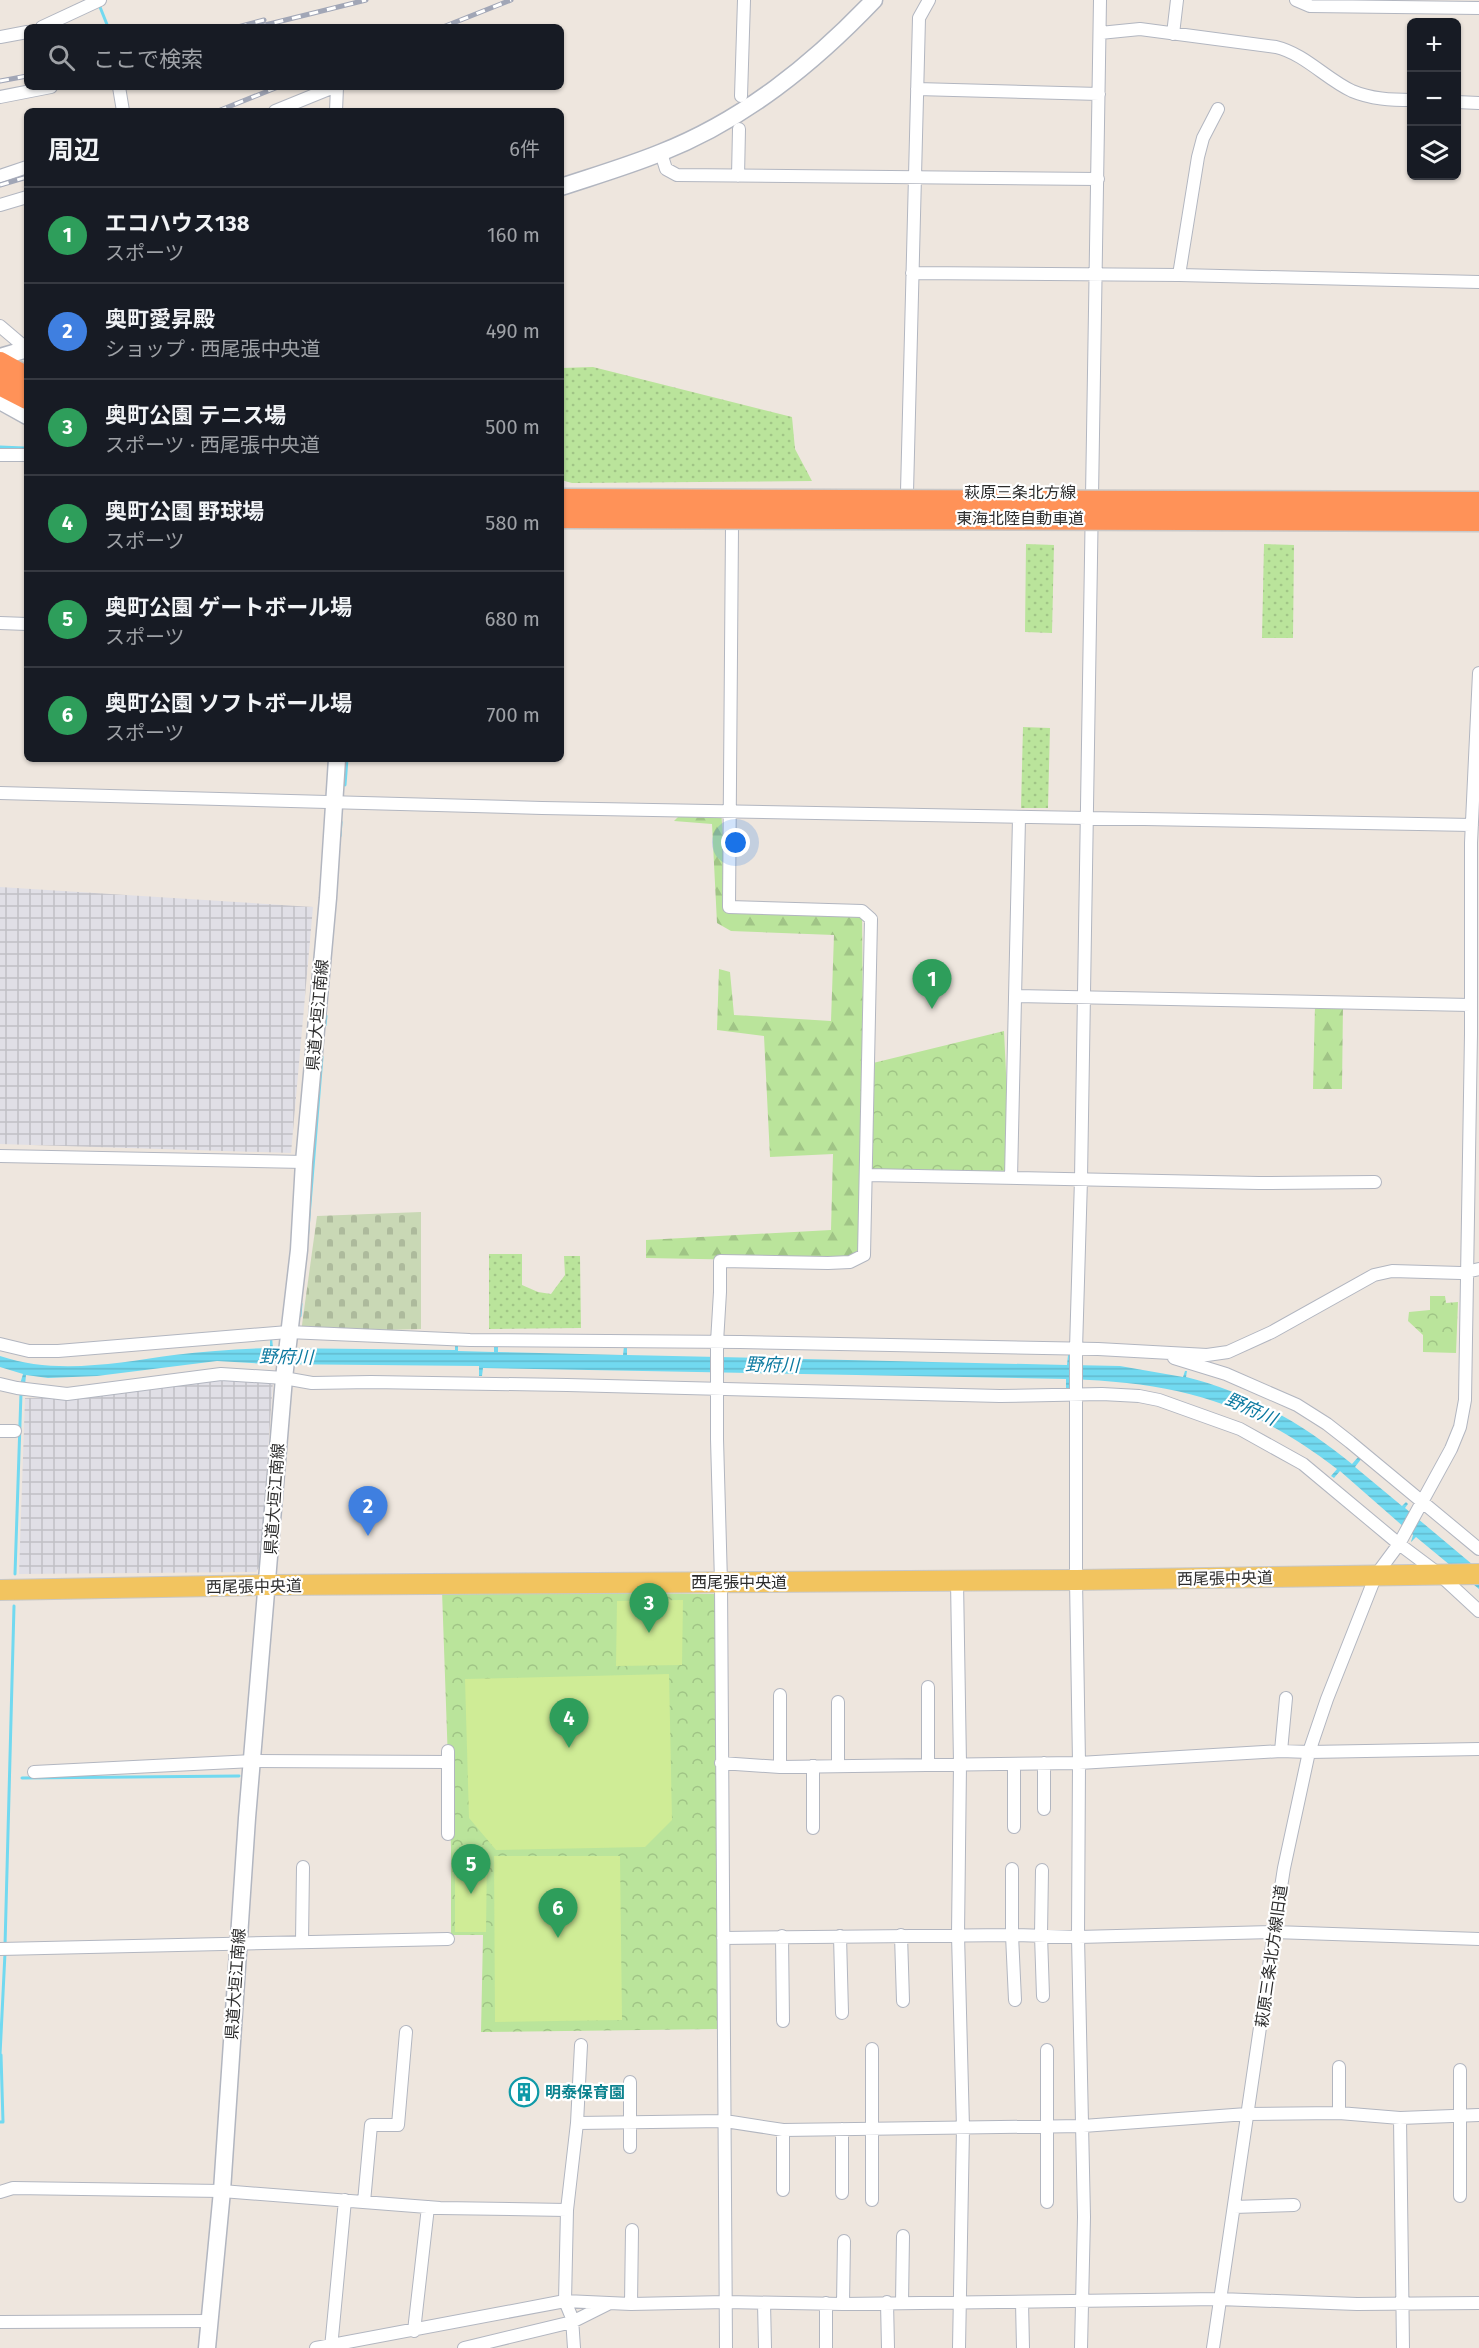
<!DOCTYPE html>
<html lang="ja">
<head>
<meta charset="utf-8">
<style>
	body { margin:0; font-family:"Fira Sans","Noto Sans JP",sans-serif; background:#20242c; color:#f1f3f6 }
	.controls { position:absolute; right:18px; top:18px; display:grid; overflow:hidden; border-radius:9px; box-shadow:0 2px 4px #0004 }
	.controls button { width:54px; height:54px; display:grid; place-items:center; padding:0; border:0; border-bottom:2px solid #363941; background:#171b24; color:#f1f3f6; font:30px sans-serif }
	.you { position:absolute; left:736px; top:843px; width:21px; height:21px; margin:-15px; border:4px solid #fff; border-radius:50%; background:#1a73e8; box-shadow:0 0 0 9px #1a73e833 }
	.badge { display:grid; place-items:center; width:39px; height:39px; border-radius:50%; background:#7c3aed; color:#fff; font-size:20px; font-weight:700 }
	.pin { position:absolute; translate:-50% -50px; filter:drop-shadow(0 2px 3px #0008) }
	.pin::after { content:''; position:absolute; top:32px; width:21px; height:18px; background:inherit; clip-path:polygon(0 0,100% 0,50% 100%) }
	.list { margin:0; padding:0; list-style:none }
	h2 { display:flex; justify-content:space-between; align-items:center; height:78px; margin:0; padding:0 24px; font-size:26px }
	h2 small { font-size:20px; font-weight:400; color:#9ea1a6 }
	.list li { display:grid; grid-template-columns:39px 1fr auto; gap:18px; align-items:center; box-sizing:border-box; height:96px; padding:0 24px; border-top:2px solid #363941 }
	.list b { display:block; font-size:22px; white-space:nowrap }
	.list p { margin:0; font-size:20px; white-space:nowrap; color:#9ea1a6 }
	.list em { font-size:20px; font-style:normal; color:#9ea1a6 }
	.icon { flex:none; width:33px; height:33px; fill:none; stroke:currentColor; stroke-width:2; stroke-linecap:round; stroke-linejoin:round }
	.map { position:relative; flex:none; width:1479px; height:2348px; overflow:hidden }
	.search { position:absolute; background:#171b24; box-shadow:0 2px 4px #0004; left:24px; top:24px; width:540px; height:66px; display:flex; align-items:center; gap:15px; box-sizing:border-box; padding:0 21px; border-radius:9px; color:#9ea1a6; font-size:22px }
	.panel { position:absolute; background:#171b24; box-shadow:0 2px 4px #0004; left:24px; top:108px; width:540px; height:654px; border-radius:9px }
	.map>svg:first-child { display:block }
</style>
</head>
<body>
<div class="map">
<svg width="1479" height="2348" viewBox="0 0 1479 2348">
	<defs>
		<pattern id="industrial-grid" width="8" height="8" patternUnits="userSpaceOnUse" patternTransform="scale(1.5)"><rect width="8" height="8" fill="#e0dfe6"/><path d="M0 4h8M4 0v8" fill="none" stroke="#c0c0c5"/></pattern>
		<pattern id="grass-dots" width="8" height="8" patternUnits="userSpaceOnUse" patternTransform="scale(1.5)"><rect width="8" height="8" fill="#bae49b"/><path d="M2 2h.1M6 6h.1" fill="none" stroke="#a0c486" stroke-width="1.8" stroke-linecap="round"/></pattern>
		<pattern id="forest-firs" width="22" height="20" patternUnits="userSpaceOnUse" patternTransform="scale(1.5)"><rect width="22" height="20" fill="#bae49b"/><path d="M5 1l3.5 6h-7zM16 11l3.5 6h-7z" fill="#a0c486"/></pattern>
		<pattern id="cemetery-stones" width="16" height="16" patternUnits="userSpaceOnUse" patternTransform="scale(1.5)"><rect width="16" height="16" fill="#c9d8b5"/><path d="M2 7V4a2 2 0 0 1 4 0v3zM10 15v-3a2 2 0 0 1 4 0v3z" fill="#adba9c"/></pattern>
		<pattern id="park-crowns" width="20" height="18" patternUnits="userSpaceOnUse" patternTransform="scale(1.5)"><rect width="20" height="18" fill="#bae49b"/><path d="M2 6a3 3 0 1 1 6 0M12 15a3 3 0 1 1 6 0" fill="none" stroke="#a0c486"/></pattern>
		<pattern id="water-rules" width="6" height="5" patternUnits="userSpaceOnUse" patternTransform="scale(1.5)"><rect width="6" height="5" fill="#71d9f0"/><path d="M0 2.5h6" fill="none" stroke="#62bace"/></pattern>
	</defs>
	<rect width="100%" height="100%" fill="#eee6de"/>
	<!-- industrial -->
	<path fill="url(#industrial-grid)" d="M0 887 313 907 291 1153 0 1144Z
		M220 1378 273 1381 260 1565 256 1572 19 1574 25 1398 77 1397Z"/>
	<!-- grass -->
	<path fill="url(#grass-dots)" d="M593 367 792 417 795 449 812 481 572 483 561 480V368Z
		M1026 544 1054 545 1052 633 1025 632Z
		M1264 544 1294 545 1293 638H1262Z
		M1023 727 1050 728 1048 808H1021Z
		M489 1254H522V1285L538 1292 551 1294 565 1275 564 1256H580L581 1328 489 1329Z"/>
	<!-- forest -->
	<path fill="url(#forest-firs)" d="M721 811 729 907 862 911 865 1250 850 1262 646 1258V1240L831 1230 833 1154 770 1157 764 1036 717 1030 719 969 730 972 734 1015 831 1021 834 935 731 931 717 923 712 824 674 821 678 817Z
		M1343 1003 1342 1089H1313L1315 1006Z"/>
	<!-- cemetery -->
	<path fill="url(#cemetery-stones)" d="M421 1212V1329L301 1332 317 1216Z"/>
	<!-- park -->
	<path fill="url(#park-crowns)" d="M1004 1031 1011 1178 872 1175 869 1064Z
		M1430 1296H1445L1446 1303 1458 1302 1456 1353 1423 1352V1335L1408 1321 1409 1312 1430 1310Z
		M442 1591 715 1594 719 2029 481 2032 483 1935H451V1847Z"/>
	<!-- pitch -->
	<path fill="#cfec96" d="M683 1600 682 1665 616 1666 617 1601Z
		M669 1674 672 1820 645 1847 496 1850 469 1818 465 1679Z
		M455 1856H487L486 1932H455Z
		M494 1856H620L622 2020 495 2022Z"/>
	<!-- water -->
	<path fill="url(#water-rules)" d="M270 1337H272L273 1348 455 1350V1343H458V1351L494 1352V1344H498V1352L623 1355 624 1346H627V1355L1067 1365 1068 1355H1070L1071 1365 1120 1366 1183 1377 1185 1371H1187L1186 1377C1248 1392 1303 1424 1352 1464L1359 1456 1362 1458 1355 1467 1402 1506 1406 1502 1408 1504 1405 1508 1479 1570V1589L1416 1537 1411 1542 1413 1535 1340 1471 1334 1478 1331 1476 1337 1469C1250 1402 1178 1383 1070 1379V1388H1066V1379L483 1368 482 1376H479V1366L267 1364 217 1361 97 1376 48 1378 26 1375 24 1396 17 1394 23 1374 0 1367V1356C56 1375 117 1363 174 1355 206 1351 238 1349 270 1348Z"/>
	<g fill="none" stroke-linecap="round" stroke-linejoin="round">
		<!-- stream -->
		<path stroke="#71d9f0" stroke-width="3" d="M100 7 108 27
			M0 447 24 448
			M345 785 347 759
			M340 836 341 822
			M325 1025 326 1016
			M307 1241 322 1057
			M300 1316 301 1304
			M15 1574 21 1393
			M22 1778 239 1776
			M5 1946 14 1606
			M0 2055 5 1953
			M0 2122H3L1 2055"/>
		<!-- street casing -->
		<g stroke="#b2b6c0" stroke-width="14">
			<path id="street" d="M1296 0 1310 6 1479 8
				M42 27 100 0
				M1100 33 1140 29 1276 47C1305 54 1326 79 1352 91 1371 99 1391 100 1412 100
				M1173 34 1177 0
				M0 37 27 32
				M119 87 123 111
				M917 89 1099 94
				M741 96 744 0
				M0 97 51 87
				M1456 102 1479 103
				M275 111 334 87
				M336 111 337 87
				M661 153 666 169 677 175 1098 179
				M0 176 27 167
				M738 176 739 129
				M0 205 27 197
				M912 273 1179 275 1479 282
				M1179 275 1198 157 1203 138 1218 109
				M0 326 27 349
				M0 455H27
				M907 492 919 18 929 0
				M0 623 27 624
				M0 793 542 808 1472 825
				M1015 996 1471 1005
				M0 1156 304 1162
				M867 1175 1259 1183 1375 1182
				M1011 1178 1019 818
				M0 1344 29 1351H58L288 1332 470 1340 740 1342 1098 1349 1207 1355 1228 1352 1272 1332 1374 1275 1392 1271 1461 1273 1479 1269
				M1174 1358 1226 1374 1297 1405 1327 1424 1350 1442 1479 1549
				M0 1384 17 1388 67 1394 221 1374 284 1378 312 1383 371 1382 567 1385 1000 1396 1102 1394 1139 1396 1159 1400 1240 1429 1303 1464 1399 1544 1439 1574 1479 1611
				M0 1431H15
				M957 1581 960 1764 958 1935 963 2128 959 2348
				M928 1687V1765
				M780 1695V1767
				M838 1702V1766
				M448 1751V1834
				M1281 1751 1286 1698
				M721 1763 780 1767 1079 1763 1281 1751 1309 1752 1479 1749
				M1044 1763V1809
				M1014 1764V1827
				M813 1766V1828
				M34 1772 253 1761 448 1762
				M1012 1869V1935L1015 2000
				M1042 1870 1041 1935 1043 1996
				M901 1935 903 2001
				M782 1936 783 2021
				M840 1936 842 2013
				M723 1938 1012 1935 1078 1937 1274 1932 1479 1939
				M302 1942 303 1867
				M0 1949 448 1939
				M872 2049V2200
				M1047 2050V2202
				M1339 2067V2113
				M1460 2070V2196
				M630 2082V2147
				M1400 2118 1403 2348
				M577 2123 725 2121 783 2130 1083 2126 1247 2114 1339 2113 1400 2118 1479 2115
				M842 2129V2193
				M783 2190V2130
				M0 2192 13 2188 222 2191 440 2208 567 2210
				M364 2202 371 2125H398L406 2032
				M1234 2207 1294 2205
				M887 2302 888 2348
				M1022 2302 1023 2348
				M764 2303 765 2348
				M902 2303 903 2236
				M631 2304 632 2230
				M843 2304 844 2241
				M0 2322 210 2321
				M414 2331 428 2207
				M316 2348 565 2301 631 2304 726 2302 843 2304 1219 2299 1357 2304 1479 2303
				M331 2348 345 2200
				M464 2348 572 2322 608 2304
				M574 2348 572 2318 565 2301 567 2210 577 2123 581 2045
				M726 2348 721 1582 717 1439V1342L720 1292V1261L828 1263 850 1262 864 1255 871 919 862 911 729 907 732 527
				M826 2348V2303
				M1081 2348 1084 2217 1078 1937 1079 1763 1076 1580V1349L1081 1179 1100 0
				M1213 2348 1274 1932 1284 1868 1309 1752 1327 1699 1376 1575 1399 1544 1451 1449 1460 1427 1465 1400 1471 1034V843L1479 673"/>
		</g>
		<!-- secondary casing -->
		<g stroke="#b2b6c0" stroke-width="19">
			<path id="secondary" d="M561 187C594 176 628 166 660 153 744 120 813 64 874 0
				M0 357 27 349
				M0 401 27 416
				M207 2348 222 2191 247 1818 284 1378 299 1250 304 1162 328 898 337 759"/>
		</g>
		<!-- primary casing -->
		<g stroke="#c8c8c8" stroke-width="22">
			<path id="primary" d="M0 1590 267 1585 1076 1580 1479 1574"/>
		</g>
		<!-- highway casing -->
		<g stroke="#c8c8c8" stroke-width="25">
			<path id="highway" d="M0 363 27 378
				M0 384 27 398"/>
		</g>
		<!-- street -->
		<use href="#street" stroke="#fff" stroke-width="12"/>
		<!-- secondary -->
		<use href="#secondary" stroke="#fff" stroke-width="16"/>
		<!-- primary -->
		<use href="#primary" stroke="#f2c45f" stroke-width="20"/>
		<!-- highway -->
		<use href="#highway" stroke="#ff9258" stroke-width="22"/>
		<!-- rail casing -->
		<g stroke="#a1a6b6" stroke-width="5">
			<path id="rail" d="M238 27 264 20
				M257 27 366 0
				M443 27 511 0
				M0 81 27 76
				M218 111 278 87
				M0 185 27 177"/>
		</g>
		<!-- rail -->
		<use href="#rail" stroke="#fff" stroke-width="3" stroke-dasharray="9" stroke-linecap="butt"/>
		<!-- highway-bridge casing -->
		<g stroke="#c8c8c8" stroke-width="25" stroke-linecap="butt">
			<path id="highway-bridge" d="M561 500 1479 503
				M561 517 1479 520"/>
		</g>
		<!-- highway-bridge -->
		<use href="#highway-bridge" stroke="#ff9258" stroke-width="22"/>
	</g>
	<!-- icons -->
	<defs>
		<g id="building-ring" transform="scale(1.5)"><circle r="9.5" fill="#fff" stroke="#0f9aa8" stroke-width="1.5"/><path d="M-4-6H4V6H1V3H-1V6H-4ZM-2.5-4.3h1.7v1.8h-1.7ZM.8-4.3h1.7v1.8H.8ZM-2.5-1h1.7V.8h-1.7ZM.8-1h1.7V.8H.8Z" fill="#0f9aa8"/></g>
	</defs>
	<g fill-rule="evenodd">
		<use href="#building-ring" x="524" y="2092"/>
	</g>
	<g text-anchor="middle" stroke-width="4.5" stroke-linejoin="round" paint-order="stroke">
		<!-- street labels -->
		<g font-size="16" fill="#2c2c2c" stroke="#fff">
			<text x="1020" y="498">萩原三条北方線</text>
			<text x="1020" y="524">東海北陸自動車道</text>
			<text transform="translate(317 1015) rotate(-85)" y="6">県道大垣江南線</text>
			<text transform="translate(274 1499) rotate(-86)" y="6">県道大垣江南線</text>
			<text transform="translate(1225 1578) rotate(-1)" y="6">西尾張中央道</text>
			<text x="739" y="1588">西尾張中央道</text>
			<text transform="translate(254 1586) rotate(-1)" y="6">西尾張中央道</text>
			<text transform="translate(1271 1956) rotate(-82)" y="6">萩原三条北方線旧道</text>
			<text transform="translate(235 1984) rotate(-86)" y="6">県道大垣江南線</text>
		</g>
		<!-- culture labels -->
		<g font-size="16" font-weight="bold" fill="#0d838f" stroke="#fff" text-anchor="start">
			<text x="545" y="2098">明泰保育園</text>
		</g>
		<!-- water labels -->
		<g font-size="18" font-style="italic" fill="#0c79a0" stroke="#fff">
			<text transform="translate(286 1357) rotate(1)" y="6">野府川</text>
			<text transform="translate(772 1365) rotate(1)" y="6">野府川</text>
			<text transform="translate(1251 1409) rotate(24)" y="6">野府川</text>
		</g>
	</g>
</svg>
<div class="controls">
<button>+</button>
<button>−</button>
<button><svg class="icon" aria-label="layers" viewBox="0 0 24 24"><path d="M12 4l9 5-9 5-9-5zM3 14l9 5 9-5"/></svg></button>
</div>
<div class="you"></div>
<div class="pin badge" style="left:932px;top:1009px;background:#2e9e5b">1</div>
<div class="pin badge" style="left:368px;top:1536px;background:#3f7fe0">2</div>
<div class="pin badge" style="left:649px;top:1633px;background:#2e9e5b">3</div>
<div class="pin badge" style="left:569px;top:1748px;background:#2e9e5b">4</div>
<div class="pin badge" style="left:471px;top:1894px;background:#2e9e5b">5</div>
<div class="pin badge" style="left:558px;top:1938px;background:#2e9e5b">6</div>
<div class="search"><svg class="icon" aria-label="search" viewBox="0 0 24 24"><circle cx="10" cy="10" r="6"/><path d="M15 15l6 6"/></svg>ここで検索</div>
<section class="panel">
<h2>周辺<small>6件</small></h2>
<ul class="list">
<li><span class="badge" style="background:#2e9e5b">1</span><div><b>エコハウス138</b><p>スポーツ</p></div><em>160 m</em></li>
<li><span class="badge" style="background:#3f7fe0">2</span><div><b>奥町愛昇殿</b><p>ショップ · 西尾張中央道</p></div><em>490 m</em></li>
<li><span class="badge" style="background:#2e9e5b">3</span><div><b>奥町公園 テニス場</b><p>スポーツ · 西尾張中央道</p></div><em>500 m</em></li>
<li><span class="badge" style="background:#2e9e5b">4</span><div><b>奥町公園 野球場</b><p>スポーツ</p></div><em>580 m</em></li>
<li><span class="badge" style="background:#2e9e5b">5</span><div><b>奥町公園 ゲートボール場</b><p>スポーツ</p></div><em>680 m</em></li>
<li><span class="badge" style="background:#2e9e5b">6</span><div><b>奥町公園 ソフトボール場</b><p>スポーツ</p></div><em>700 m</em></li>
</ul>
</section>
</div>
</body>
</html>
